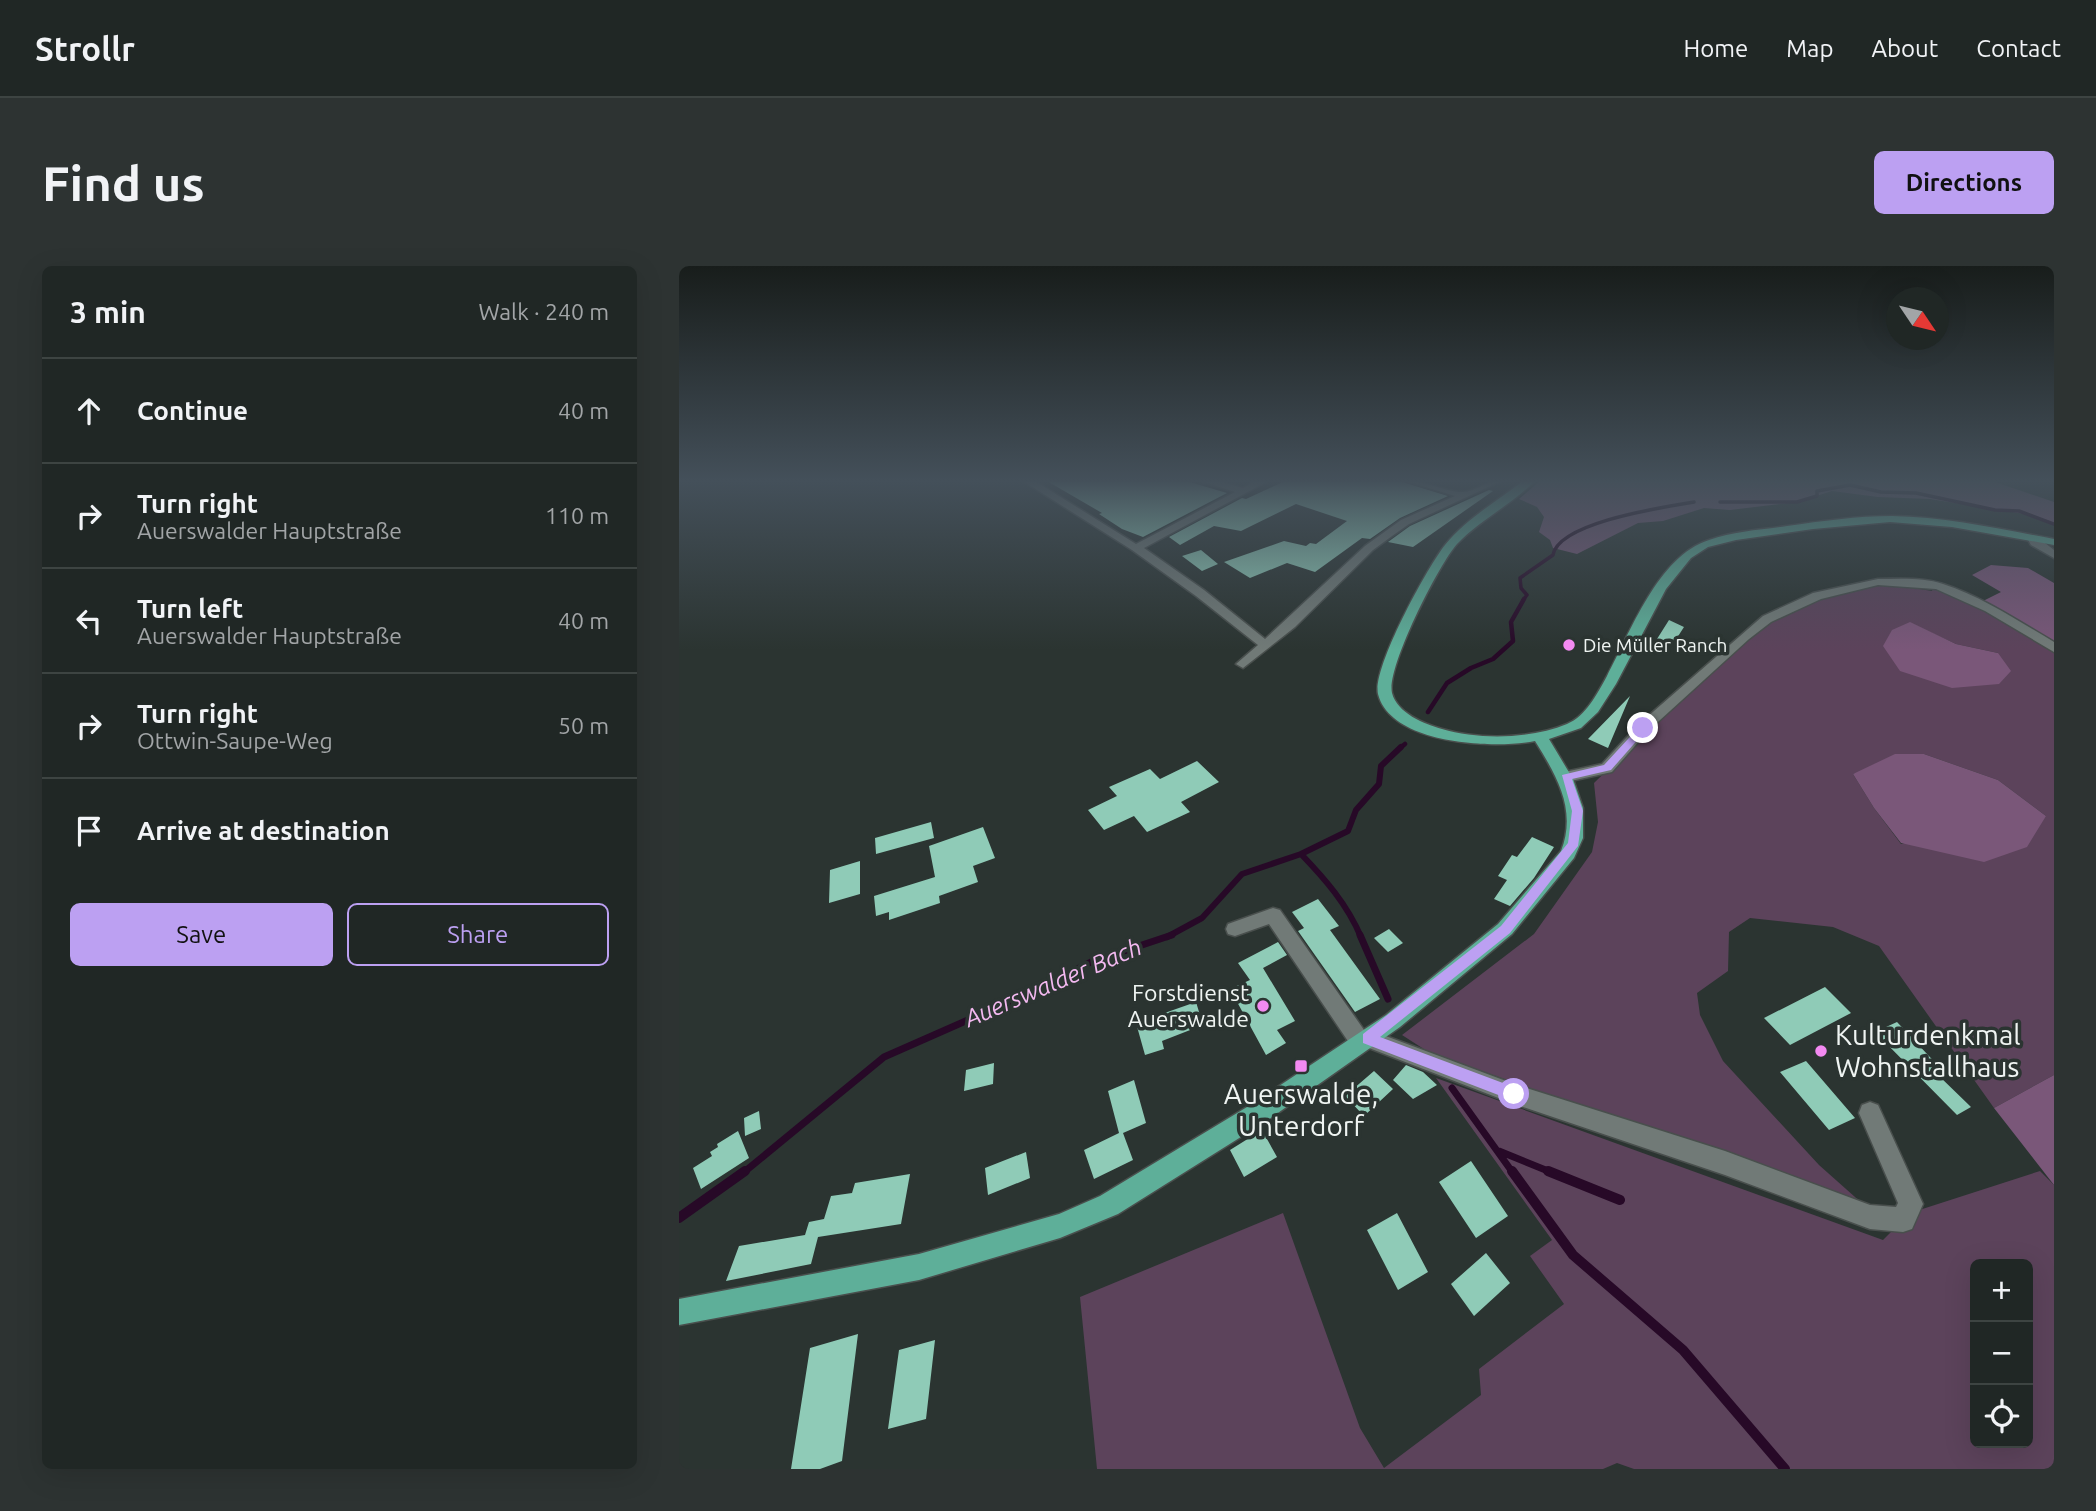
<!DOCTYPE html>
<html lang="en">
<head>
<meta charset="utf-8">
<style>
	body { margin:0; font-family:Ubuntu,sans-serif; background:#2d3332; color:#f1f3f6 }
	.controls { position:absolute; right:21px; bottom:21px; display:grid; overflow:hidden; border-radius:10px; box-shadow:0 7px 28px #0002 }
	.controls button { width:63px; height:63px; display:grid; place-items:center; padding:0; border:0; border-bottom:2px solid #3d4442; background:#202725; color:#f1f3f6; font:35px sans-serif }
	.compass { position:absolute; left:1207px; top:21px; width:63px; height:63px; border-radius:50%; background:#202725; box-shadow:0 7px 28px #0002; rotate:125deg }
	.stop { position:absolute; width:21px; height:21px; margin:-16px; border:5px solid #bca0f2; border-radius:50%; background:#fff }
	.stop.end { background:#bca0f2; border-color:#fff; box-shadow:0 2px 7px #0008 }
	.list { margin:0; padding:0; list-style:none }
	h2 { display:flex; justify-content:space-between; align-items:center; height:91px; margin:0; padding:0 28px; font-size:30px }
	h2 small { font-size:23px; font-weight:400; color:#a2a5a7 }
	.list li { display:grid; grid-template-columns:46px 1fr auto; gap:21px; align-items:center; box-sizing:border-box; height:105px; padding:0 28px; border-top:2px solid #3d4442 }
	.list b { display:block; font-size:26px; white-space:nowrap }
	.list p { margin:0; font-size:23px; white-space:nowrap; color:#a2a5a7 }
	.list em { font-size:23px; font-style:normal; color:#a2a5a7 }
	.actions { display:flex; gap:14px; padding:21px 28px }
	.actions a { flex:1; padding:16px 0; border:2px solid #bca0f2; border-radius:10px; text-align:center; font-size:24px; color:#bca0f2 }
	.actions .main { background:#bca0f2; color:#111 }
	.icon { flex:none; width:38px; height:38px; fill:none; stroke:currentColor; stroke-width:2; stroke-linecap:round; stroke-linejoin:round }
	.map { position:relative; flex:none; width:1375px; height:1203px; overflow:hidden; border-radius:10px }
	header { display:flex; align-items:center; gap:42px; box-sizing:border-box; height:98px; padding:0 35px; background:#202725; border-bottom:2px solid #3d4442 }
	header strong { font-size:33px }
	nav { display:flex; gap:38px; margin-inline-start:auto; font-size:24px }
	.intro { display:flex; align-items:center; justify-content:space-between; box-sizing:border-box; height:168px; padding:0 42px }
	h1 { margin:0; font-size:49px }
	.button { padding:18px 32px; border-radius:10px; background:#bca0f2; color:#111; font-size:24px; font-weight:700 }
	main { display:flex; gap:42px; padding:0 42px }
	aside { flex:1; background:#202725; border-radius:10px; box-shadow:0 7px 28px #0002 }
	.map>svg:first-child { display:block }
</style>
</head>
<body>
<header>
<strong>Strollr</strong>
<nav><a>Home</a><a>Map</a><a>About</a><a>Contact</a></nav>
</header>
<div class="intro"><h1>Find us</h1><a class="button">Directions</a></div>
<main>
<aside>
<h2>3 min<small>Walk · 240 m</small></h2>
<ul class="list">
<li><svg class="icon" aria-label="ahead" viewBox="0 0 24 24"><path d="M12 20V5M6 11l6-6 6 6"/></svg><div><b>Continue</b></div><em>40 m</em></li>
<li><svg class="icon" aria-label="right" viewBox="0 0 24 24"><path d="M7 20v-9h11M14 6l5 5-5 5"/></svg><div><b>Turn right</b><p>Auerswalder Hauptstraße</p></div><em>110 m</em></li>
<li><svg class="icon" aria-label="left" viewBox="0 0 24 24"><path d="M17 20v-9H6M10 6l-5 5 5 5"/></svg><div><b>Turn left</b><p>Auerswalder Hauptstraße</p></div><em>40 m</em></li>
<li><svg class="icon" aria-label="right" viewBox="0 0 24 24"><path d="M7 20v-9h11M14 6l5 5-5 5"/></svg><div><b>Turn right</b><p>Ottwin-Saupe-Weg</p></div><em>50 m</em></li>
<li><svg class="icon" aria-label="arrive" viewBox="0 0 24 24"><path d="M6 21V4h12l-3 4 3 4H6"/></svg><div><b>Arrive at destination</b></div></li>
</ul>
<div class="actions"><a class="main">Save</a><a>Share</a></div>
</aside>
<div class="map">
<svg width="1375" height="1203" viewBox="0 0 1375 1203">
	<rect width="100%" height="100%" fill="#2b3431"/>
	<!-- green -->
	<path fill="#5c435b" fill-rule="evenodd" d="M1255 317 1375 378V809L1315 842 1200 680 1154 661 1071 652 1050 666 1049 705 1018 727 1021 749 1044 795 1140 899 1185 939 751 787 723 769 855 668 913 586 919 556 915 517 1016 418 1082 362 1118 340 1196 320 1216 319 1253 325ZM1231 357 1277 378 1319 387 1320 418ZM1245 488 1319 514 1367 550 1222 578 1195 542 1174 508Z
		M757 812 1204 974 1231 947 1361 905 1375 919V1203H955L938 1197 924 1203H418L401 1031 604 947 681 1162 705 1202 802 1129 800 1103 885 1038 851 990 873 974ZM1296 998H1349V1177H1296Z"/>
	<!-- forest -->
	<path fill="#7a5779" d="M861 215H1313L1375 236V259L1346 248 1251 233 1199 231 1153 225 1119 236 1051 244 1025 242 984 255 959 257 898 288 874 282 871 274 860 266 865 251 858 241 840 233Z
		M1312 299 1349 302 1375 317V378L1302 336 1322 326 1293 309Z
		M1231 356 1277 378 1319 387 1332 405 1320 418 1273 422 1221 405 1204 380 1213 364Z
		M1216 488H1245L1319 514 1367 550 1348 581 1305 596 1222 577 1195 542 1174 508Z
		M1375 809V919L1315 842Z"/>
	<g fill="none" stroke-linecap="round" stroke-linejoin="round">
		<!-- stream-far4 -->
		<path stroke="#270927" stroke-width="3.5" d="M1041 236H1118L1138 230V225L1171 219 1202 226 1237 227 1316 244 1340 245 1375 258
			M844 334 848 329 842 322 841 312 874 289C880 256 986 241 1015 236"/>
		<!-- stream-far3 -->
		<path stroke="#270927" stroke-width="4.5" d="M749 446 768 417 792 402 814 393 834 375 832 356 845 333
			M720 483 726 478"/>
		<!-- stream-far2 -->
		<path stroke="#270927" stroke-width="6" d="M622 588C646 613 668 638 682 671
			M488 671 523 652 563 608 622 588 669 565 677 544 700 518 702 500 722 481"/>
		<!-- stream-far1 -->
		<path stroke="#270927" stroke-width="7" d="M681 669 709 733
			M773 822 834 907
			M820 885 874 907
			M64 907 205 791 357 724 412 696 493 669"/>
		<!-- stream -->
		<path stroke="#270927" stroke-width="10" d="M833 905 894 989 1004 1084 1106 1203
			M869 905 941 934
			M0 952 66 905"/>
	</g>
	<!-- building -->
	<path fill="#8fcbb7" d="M368 215H507L548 227 464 271 443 263 420 248 423 247Z
		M606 215H720L769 230 721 252 691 273 683 272 636 306 608 297 571 312 545 296 605 275 627 280 631 277 637 278 668 255 617 238 562 265 535 260 501 279 490 271 563 232 567 233Z
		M810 224 814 225 734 281 709 276 731 260Z
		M522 284 539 298 523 305 503 290Z
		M990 354 1005 361 994 378 978 373Z
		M951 430 929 482 909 473Z
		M518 495 540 516 502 536 511 546 468 566 455 550 425 564 409 544 438 530 430 521 471 503 481 513Z
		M252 556 255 572 197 588 196 572Z
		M304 561 316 592 294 600 299 616 260 630 261 637 210 654V646L197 650 195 630 256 611 250 580Z
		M853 571 875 581 855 612 831 640 815 633 828 614 819 610 833 589 838 591Z
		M181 595V628L150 637 151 604Z
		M639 633 660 660 651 664 701 733 676 746 619 665 625 662 613 646Z
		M710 663 724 677 709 686 695 672Z
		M599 676 608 689 584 702 616 755 598 764 607 777 587 789 551 723 571 714 559 697Z
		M1146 721 1172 747 1111 779 1085 752Z
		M517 736 524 759 483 775 485 783 466 789 457 757Z
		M1218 756 1264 805 1258 808 1292 841 1278 849 1196 766Z
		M1127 795 1176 852 1150 864 1101 806Z
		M315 797 314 818 285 825 287 804Z
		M727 799 744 806 758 819 734 833 714 814Z
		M695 805 714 823 685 850 666 830Z
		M455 814 467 857 444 867 454 894 415 913 405 884 440 867 429 825Z
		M80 845 82 863 66 870 65 852Z
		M583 864 598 891 565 911 551 884Z
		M59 865 70 892 22 923 14 902 33 890 31 886 39 881 38 878Z
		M347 886 351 912 309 929 306 902Z
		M792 895 829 950 797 972 760 916Z
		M231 908 222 958 139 971 132 998 47 1015 60 980 126 969 130 956 145 953 152 930 173 927 176 917Z
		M718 947 749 1006 719 1024 688 964Z
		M807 987 831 1017 795 1050 772 1018Z
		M179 1068 163 1195 141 1203H112L131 1082Z
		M256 1074 247 1153 209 1163 220 1084Z"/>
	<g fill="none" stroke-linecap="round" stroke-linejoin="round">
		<!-- minor casing -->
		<g stroke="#494f4d" stroke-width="3">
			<path id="minor" d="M344 215H356L457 278 556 226 522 215H539L564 222 576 215H589L465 282 525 324 586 373 686 280 722 254 776 230 727 215C747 215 770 227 784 226 796 226 806 215 822 215L730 258 713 270 694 284 616 361 564 402 557 398 579 379 517 330 453 284Z
				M1349 270H1357L1375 284V292L1352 279 1348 272Z
				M1199 313C1220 313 1244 311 1264 318 1304 331 1339 355 1375 376V386L1306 345 1257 323 1199 319 1142 333 1092 356 1070 373 969 465 933 506 887 516 881 515 879 511 881 507 923 498 959 459 1084 350 1134 327Z
				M594 642 601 644 685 764 688 763 835 818 1046 885 1191 939 1217 941 1219 937 1180 847 1183 839 1191 836 1199 839 1244 938 1233 963 1224 966 1191 963 1046 909 835 838 690 782 682 786 675 784 590 658 556 670 549 668 547 663 549 658Z"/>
		</g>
		<!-- major casing -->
		<g stroke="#494f4d" stroke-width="3">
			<path id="major" d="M844 215H856C832 239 801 254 778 278 760 298 707 402 713 427 718 447 745 458 763 463 800 474 852 473 888 458 907 450 918 428 928 410 951 367 979 290 1030 274 1055 265 1082 264 1108 260 1143 255 1178 250 1213 250 1268 251 1321 263 1375 273V279L1273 261 1211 256 1134 263 1057 274 1029 281 1012 292 987 323 937 418 919 446 902 462 870 473 894 513 904 542V572L895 592 833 668 721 761 589 854 439 948 381 972 240 1014 0 1059V1033L240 988 380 948 421 930 573 838 707 749 819 658 882 585C898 544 878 510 856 475 816 483 712 479 699 428 693 402 749 300 766 279 787 253 818 235 844 215Z"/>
		</g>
		<!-- minor -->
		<use href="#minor" fill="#717a77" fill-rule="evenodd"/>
		<!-- major -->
		<use href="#major" fill="#5eaf99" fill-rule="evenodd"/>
	</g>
	<!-- sky -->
	<linearGradient id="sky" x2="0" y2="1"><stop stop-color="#181d1b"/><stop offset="0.56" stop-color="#44505a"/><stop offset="1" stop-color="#44505a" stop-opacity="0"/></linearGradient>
	<rect width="1375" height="384" fill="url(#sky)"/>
	<!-- route -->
	<path fill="#bca0f2" d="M961 460 969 462 932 504 893 513 904 545 899 580 831 667 701 771 840 823 842 828 840 833 835 835 684 777V768L822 660 889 577 893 545 883 509 925 499Z"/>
	<!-- markers -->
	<g fill="#f38af1" stroke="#2b3431" stroke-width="2.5">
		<circle cx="890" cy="379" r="7"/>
		<circle cx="584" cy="740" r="7"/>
		<circle cx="1142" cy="785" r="7"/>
		<rect x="615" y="793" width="14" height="14" rx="3.5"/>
	</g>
	<g text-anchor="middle" stroke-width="7" stroke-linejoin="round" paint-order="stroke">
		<!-- far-poi labels -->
		<g font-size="19" fill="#eff4f2" stroke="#2b3431" text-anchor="start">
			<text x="904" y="386">Die Müller Ranch</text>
		</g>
		<!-- poi labels -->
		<g font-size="23" fill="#eff4f2" stroke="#2b3431" text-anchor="end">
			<text x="570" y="735">Forstdienst<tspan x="570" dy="26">Auerswalde</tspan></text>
		</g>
		<!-- water labels -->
		<g font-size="24" font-style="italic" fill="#f3b9f0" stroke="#2b3431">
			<text transform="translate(374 717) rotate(-23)" y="8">Auerswalder Bach</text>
		</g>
		<!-- near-poi labels -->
		<g font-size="28" fill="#eff4f2" stroke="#2b3431" text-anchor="start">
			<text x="1156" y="779">Kulturdenkmal<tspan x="1156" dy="32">Wohnstallhaus</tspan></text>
			<text x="622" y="838" text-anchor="middle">Auerswalde,<tspan x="622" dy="32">Unterdorf</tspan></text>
		</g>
	</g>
</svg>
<div class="controls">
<button>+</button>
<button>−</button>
<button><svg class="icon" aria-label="locate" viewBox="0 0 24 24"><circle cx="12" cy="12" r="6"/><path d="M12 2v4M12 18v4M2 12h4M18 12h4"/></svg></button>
</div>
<svg class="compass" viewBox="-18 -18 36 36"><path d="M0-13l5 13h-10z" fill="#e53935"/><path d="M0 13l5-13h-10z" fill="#a2a5a7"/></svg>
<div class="stop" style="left:835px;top:828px"></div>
<div class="stop end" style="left:964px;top:462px"></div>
</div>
</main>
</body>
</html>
